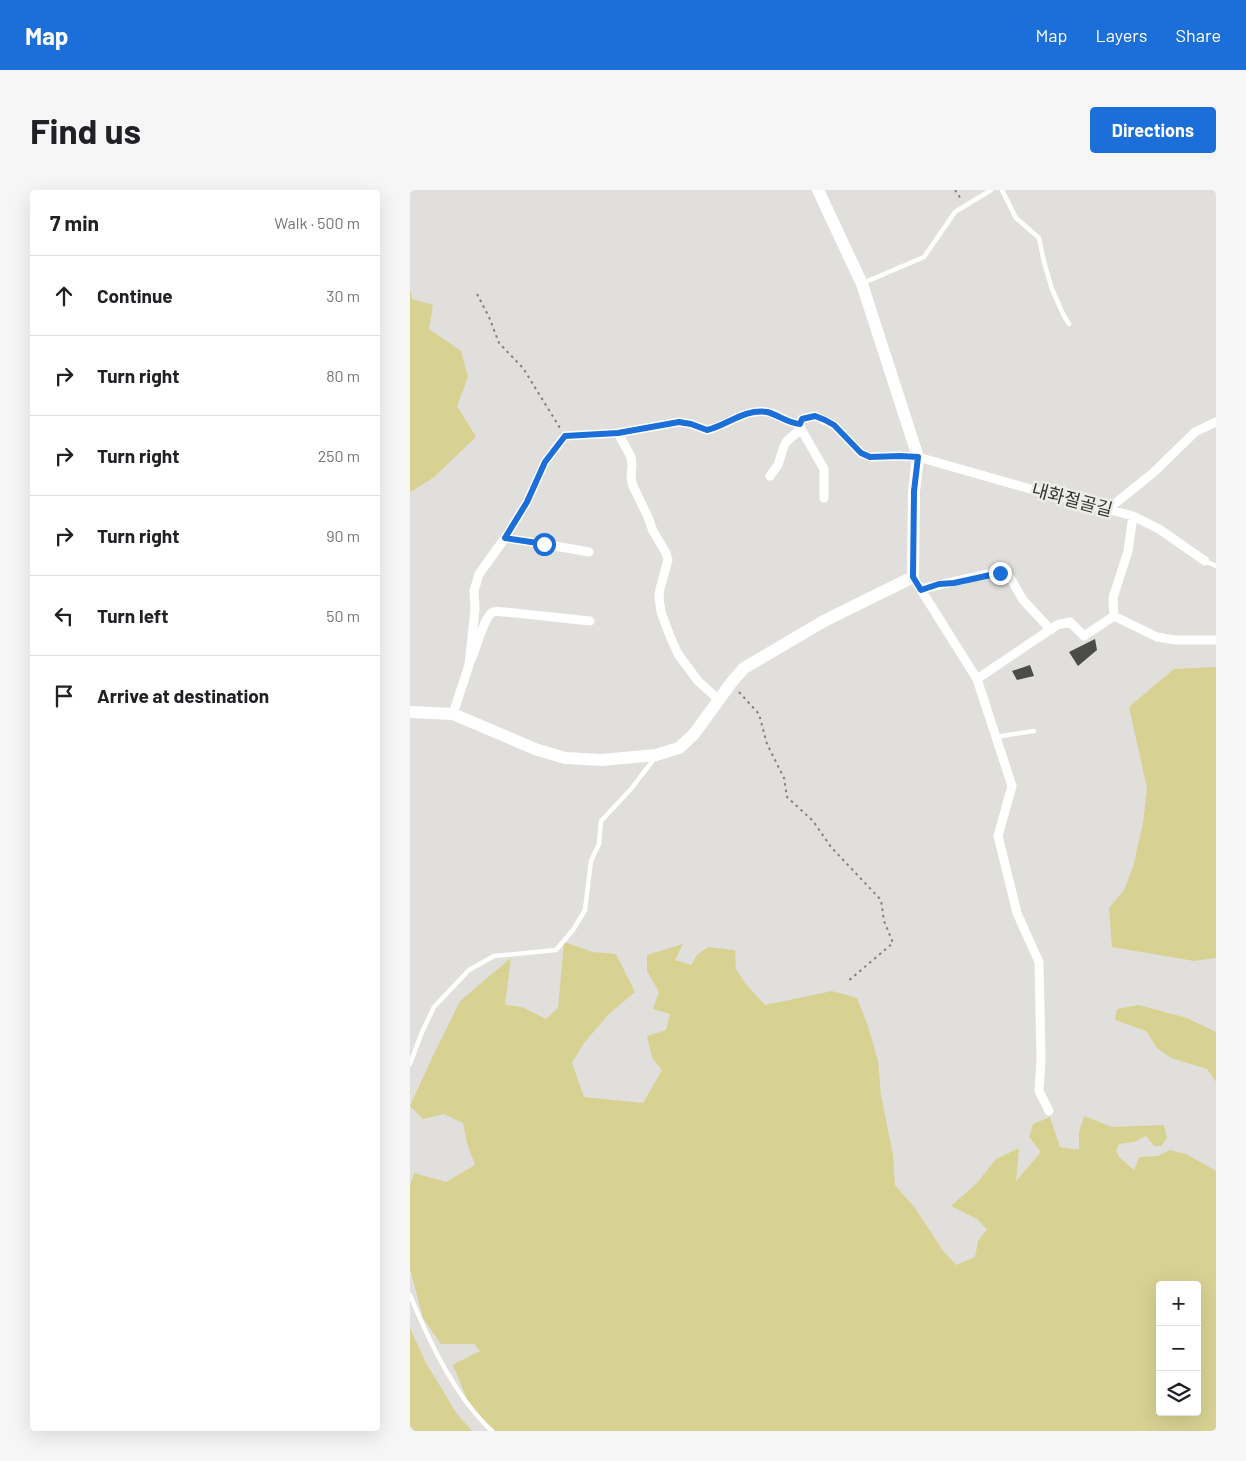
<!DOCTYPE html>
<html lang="en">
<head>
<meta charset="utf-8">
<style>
	body { margin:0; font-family:Barlow,"Noto Sans KR",sans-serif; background:#f6f6f6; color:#202124 }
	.controls { position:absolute; right:15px; bottom:15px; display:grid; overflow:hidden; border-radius:5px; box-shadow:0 5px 20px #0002 }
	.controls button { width:45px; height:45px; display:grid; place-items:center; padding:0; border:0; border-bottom:1px solid #e0e0e0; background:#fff; color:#202124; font:25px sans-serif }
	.stop { position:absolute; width:15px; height:15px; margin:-11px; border:4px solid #1c6ed9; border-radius:50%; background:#fff }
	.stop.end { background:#1c6ed9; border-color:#fff; box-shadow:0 1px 5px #0008 }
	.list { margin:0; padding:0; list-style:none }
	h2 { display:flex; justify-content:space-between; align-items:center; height:65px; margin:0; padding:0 20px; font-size:21px }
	h2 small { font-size:16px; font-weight:400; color:#757577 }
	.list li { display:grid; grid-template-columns:32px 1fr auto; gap:15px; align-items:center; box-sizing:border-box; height:80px; padding:0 20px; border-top:1px solid #e0e0e0 }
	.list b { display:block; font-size:19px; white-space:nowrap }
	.list em { font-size:16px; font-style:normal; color:#757577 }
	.icon { flex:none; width:28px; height:28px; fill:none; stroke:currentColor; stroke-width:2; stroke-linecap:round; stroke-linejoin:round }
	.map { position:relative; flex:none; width:806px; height:1241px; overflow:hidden; border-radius:5px }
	header { display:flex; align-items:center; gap:30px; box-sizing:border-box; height:70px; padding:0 25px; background:#1c6ed9; color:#fff }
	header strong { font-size:24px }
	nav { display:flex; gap:28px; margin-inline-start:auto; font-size:18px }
	.intro { display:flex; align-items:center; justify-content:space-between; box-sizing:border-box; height:120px; padding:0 30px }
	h1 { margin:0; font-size:35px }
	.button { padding:12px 22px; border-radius:5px; background:#1c6ed9; color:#fff; font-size:18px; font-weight:700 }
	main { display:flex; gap:30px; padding:0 30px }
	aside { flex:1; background:#fff; border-radius:5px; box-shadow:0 5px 20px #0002 }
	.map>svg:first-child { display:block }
</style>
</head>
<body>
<header>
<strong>Map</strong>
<nav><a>Map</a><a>Layers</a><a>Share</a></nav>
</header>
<div class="intro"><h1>Find us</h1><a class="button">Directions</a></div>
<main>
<aside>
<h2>7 min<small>Walk · 500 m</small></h2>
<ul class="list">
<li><svg class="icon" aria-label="ahead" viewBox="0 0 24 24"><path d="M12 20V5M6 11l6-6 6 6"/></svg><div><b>Continue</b></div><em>30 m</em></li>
<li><svg class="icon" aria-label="right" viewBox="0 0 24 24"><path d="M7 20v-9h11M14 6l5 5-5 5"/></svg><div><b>Turn right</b></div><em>80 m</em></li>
<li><svg class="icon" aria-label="right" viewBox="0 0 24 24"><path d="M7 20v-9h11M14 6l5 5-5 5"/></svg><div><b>Turn right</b></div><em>250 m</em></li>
<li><svg class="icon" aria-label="right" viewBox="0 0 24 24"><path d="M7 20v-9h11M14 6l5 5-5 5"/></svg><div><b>Turn right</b></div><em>90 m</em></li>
<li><svg class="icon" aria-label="left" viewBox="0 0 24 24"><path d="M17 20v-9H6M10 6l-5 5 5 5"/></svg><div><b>Turn left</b></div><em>50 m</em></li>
<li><svg class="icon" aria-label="arrive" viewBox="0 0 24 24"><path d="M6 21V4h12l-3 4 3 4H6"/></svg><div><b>Arrive at destination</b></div></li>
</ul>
</aside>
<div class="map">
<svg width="806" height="1241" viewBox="0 0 806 1241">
	<rect width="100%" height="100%" fill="#e0dfdb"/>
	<!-- green -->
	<path fill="#d7d292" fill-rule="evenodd" d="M0 99 2 109 23 115 19 139 51 161 58 187 47 216 66 247 23 288 0 302Z
		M806 477V768L784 771 702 757 699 718 714 700 723 677 733 633 737 598 719 517 764 479Z
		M154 752 183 762 206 764 225 802 198 825 174 853 162 873 174 907 233 913 252 880 242 868 237 846 256 840 260 824 243 819 249 802 237 781V765L273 754 265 770 281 775 287 765 298 757 325 760 326 779 335 793 355 815 422 801 447 808 458 836 468 871 471 905 483 965 485 995 505 1018 534 1062 546 1075 565 1067 568 1051 577 1039 567 1029 541 1016 567 993 586 969 609 958 606 991 631 962 619 947 623 934 640 927 650 957 669 960V942L674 926 702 937 754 935 757 948 751 956H744L736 946 724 952 709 954 706 960 709 967 724 980 729 967 748 966 760 960 776 964 806 981V1241H85L60 1217 46 1182 42 1175 70 1161 64 1154H31L13 1128 0 1079V995L4 983 36 992 65 975 57 953 53 933 34 924 13 929 0 916 22 868 50 811 101 768 95 815 112 817 136 829 148 818ZM750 1095H787V1222H750Z
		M729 815 777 828 806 842V892L797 879 761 868 747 858 736 841 705 830 707 819Z
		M0 1138 16 1173 47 1224 62 1241H4L2 1237H0Z"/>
	<!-- building -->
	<path fill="#4b4b47" d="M685 449 687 460 668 476 659 462Z
		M620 475 624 486 607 490 602 481Z"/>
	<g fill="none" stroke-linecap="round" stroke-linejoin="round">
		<!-- path -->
		<path stroke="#80807d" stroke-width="2" stroke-dasharray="2.5 4" stroke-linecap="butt" d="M545 0 551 9
			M67 104 79 127 89 153 113 178 150 238
			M329 502 349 524 357 554 374 588 377 607 403 631 421 657 471 710 474 731 483 753 437 792"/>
		<!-- lane -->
		<path stroke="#fff" stroke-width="4.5" d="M592 0 606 28 629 48 634 72 642 99 653 124 659 134
			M453 93 514 67 545 22 581 0
			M795 371 806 376
			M585 547 624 541
			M0 874 12 842 24 817 59 780 84 766 146 760 163 740 175 720 181 671 189 654 191 631 221 599 244 569
			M0 1105C19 1151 45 1207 82 1241"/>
		<!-- street -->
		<path stroke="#fff" stroke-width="9" d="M208 243 221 267 222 275 221 289 223 296 238 327 243 341 256 363 258 370 250 399 249 407 251 422 260 446 268 464 288 491 309 510
			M360 286 368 275 374 256 377 251 391 239
			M414 308V279L391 239 390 234 392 229 405 226 424 235 451 263 460 267 489 266 508 267 624 300 723 326 749 339 795 371
			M698 319 743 283 785 242 806 232
			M95 348 134 354 179 362
			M503 387 567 489 602 596 588 646 607 723 629 772 631 869 629 901 639 921
			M511 399 578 384 596 383 601 389 613 410 641 440
			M704 426 703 408 718 361 723 326
			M61 470C66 460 74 426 83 422 87 421 91 422 95 422L180 431
			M567 489 647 435 660 432 674 446 704 426 747 447 765 450H806
			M43 524 59 475 65 419 64 401 69 384 95 348 117 312 135 272 155 246 208 243 269 232 281 234 297 240C317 236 335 218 357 222 369 224 376 233 390 234"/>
		<!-- secondary -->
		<path stroke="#fff" stroke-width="12" d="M0 522 43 524 125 559 155 568 192 570 246 565 269 558 284 544 321 493 334 478 414 431 503 387 504 301 508 267 452 94 408 0"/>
	</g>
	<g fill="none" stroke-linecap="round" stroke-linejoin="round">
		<!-- route -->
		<path stroke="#1c6ed9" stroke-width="6" d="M134 354 95 348 117 312 135 272 155 246 208 243 269 232 281 234 297 240C316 236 335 218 357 222 369 225 377 233 390 234L392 229 405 226 415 230 424 235 451 263 460 267 490 266 508 267 504 301 503 387 511 400 529 394 544 393 590 383"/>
	</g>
	<g text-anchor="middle" stroke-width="5" stroke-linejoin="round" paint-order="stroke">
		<!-- street labels -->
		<g font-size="18" fill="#323230" stroke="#edede8">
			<text transform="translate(662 310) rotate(15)" y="6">내화절골길</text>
		</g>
	</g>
</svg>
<div class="controls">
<button>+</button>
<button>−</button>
<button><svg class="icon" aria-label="layers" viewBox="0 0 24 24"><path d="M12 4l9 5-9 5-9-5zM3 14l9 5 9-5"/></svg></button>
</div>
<div class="stop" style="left:134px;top:354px"></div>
<div class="stop end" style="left:590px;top:383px"></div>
</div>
</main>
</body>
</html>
